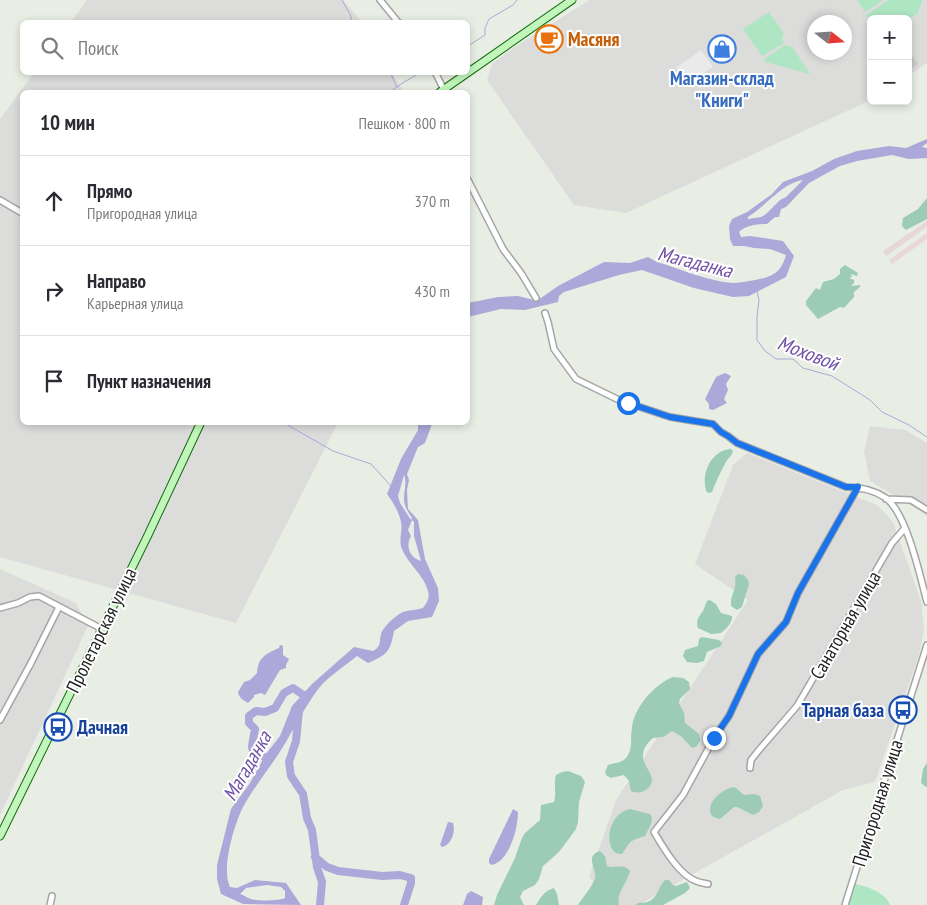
<!DOCTYPE html>
<html lang="ru">
<head>
<meta charset="utf-8">
<style>
	body { margin:0; font-family:"PT Sans Narrow",sans-serif; background:#f2f2f3; color:#2b2b33 }
	.controls { position:absolute; right:15px; top:15px; display:grid; overflow:hidden; border-radius:8px; box-shadow:0 2px 8px #0003 }
	.controls button { width:45px; height:45px; display:grid; place-items:center; padding:0; border:0; border-bottom:1px solid #e1e1e2; background:#fff; color:#2b2b33; font:25px sans-serif }
	.compass { position:absolute; left:807px; top:15px; width:45px; height:45px; border-radius:50%; background:#fff; box-shadow:0 2px 8px #0003; rotate:107deg }
	.stop { position:absolute; width:15px; height:15px; margin:-11px; border:4px solid #1a73e8; border-radius:50%; background:#fff }
	.stop.end { background:#1a73e8; border-color:#fff; box-shadow:0 1px 5px #0008 }
	.list { margin:0; padding:0; list-style:none }
	h2 { display:flex; justify-content:space-between; align-items:center; height:65px; margin:0; padding:0 20px; font-size:21px }
	h2 small { font-size:16px; font-weight:400; color:#7c7c81 }
	.list li { display:grid; grid-template-columns:32px 1fr auto; gap:15px; align-items:center; box-sizing:border-box; height:90px; padding:0 20px; border-top:1px solid #e1e1e2 }
	.list b { display:block; font-size:19px; white-space:nowrap }
	.list p { margin:0; font-size:16px; white-space:nowrap; color:#7c7c81 }
	.list em { font-size:16px; font-style:normal; color:#7c7c81 }
	.icon { flex:none; width:28px; height:28px; fill:none; stroke:currentColor; stroke-width:2; stroke-linecap:round; stroke-linejoin:round }
	.map { position:relative; flex:none; width:927px; height:905px; overflow:hidden }
	.search { position:absolute; background:#fff; box-shadow:0 2px 8px #0003; left:20px; top:20px; width:450px; height:55px; display:flex; align-items:center; gap:12px; box-sizing:border-box; padding:0 18px; border-radius:8px; color:#7c7c81; font-size:19px }
	.panel { position:absolute; background:#fff; box-shadow:0 2px 8px #0003; left:20px; top:90px; width:450px; height:335px; border-radius:8px }
	.map>svg:first-child { display:block }
</style>
</head>
<body>
<div class="map">
<svg width="927" height="905" viewBox="0 0 927 905">
	<rect width="100%" height="100%" fill="#e9eee4"/>
	<!-- residential -->
	<path fill="#dcdcdb" fill-rule="evenodd" d="M87 0H343L362 22H71Z
		M590 0H927V63L908 76V19H871V100L626 213 574 205 487 80 492 64 513 48ZM814 22H844V52H814Z
		M34 73H392L404 92H22V422L338 423 236 623 0 557V119Z
		M870 426 905 430 927 443V515L870 481 864 452Z
		M747 453 877 505 893 522 921 601 924 629 919 655 875 782 843 790 638 905H616L589 877 616 800 748 600 695 564 733 465Z
		M0 569 76 603 88 626 0 815Z"/>
	<!-- industrial -->
	<path fill="#e7d7d7" d="M927 221V227L886 256 883 251Z
		M927 233V239L892 264 889 260Z"/>
	<!-- religious -->
	<path fill="#ccc" d="M908 50 918 64 908 71Z"/>
	<!-- grass -->
	<path fill="#aee5c2" d="M857 0H883L865 12Z
		M889 0H922L918 13 908 19H871V22L866 15Z
		M769 12 784 34 782 39 784 43 762 56 743 29Z
		M785 45 792 47 810 74 766 62 764 59Z
		M852 883C865 886 885 891 890 905H845Z"/>
	<!-- forest -->
	<path fill="#9ccbb6" d="M927 198V219L906 230 902 226 903 218 918 209Z
		M845 265 858 273 857 276 851 274 852 277 849 278 854 280V283L851 286 860 285V287L854 292V297L844 308 840 307 818 319 806 305V301L816 288 820 290 823 282 834 279 840 274V269Z
		M731 449 733 451C732 456 728 458 726 462 721 471 716 481 712 492L709 493 706 491C701 474 711 450 731 449Z
		M738 574 744 575 748 580 749 584 742 607 737 610 731 606C730 594 737 591 735 577Z
		M710 600 716 604 721 613 732 616C733 622 726 629 721 633L711 634 698 628C695 618 700 617 704 609 705 606 706 603 707 601Z
		M702 637 719 640 722 643 721 646 707 652 704 661 697 663 687 662 683 656 685 650 698 646 699 639Z
		M673 677 683 678 689 682 690 689 680 699 679 703 684 713 685 723 699 734 700 741 696 747 692 748 681 736 672 731 663 737 653 738C647 743 642 750 643 758 645 770 660 779 646 790 641 793 635 793 631 791L629 781 624 775 611 778 606 775 605 772 608 765C616 762 623 764 628 755 633 747 630 737 632 728 634 707 655 684 673 677Z
		M927 763V787H926L921 783 923 769Z
		M568 771 581 776 585 782 579 802 578 822 576 829 559 852 543 866 539 879 535 885 523 891 520 897 524 905H494L497 895 515 858 522 838 525 833 540 820 541 805 554 802C557 792 553 784 556 775L562 772Z
		M733 787 736 788 744 795 754 794 760 796 763 806 759 812 753 815 737 807H734L720 819 713 817C703 805 721 790 733 787Z
		M630 809 650 814 652 817 651 824 645 836C627 842 632 840 622 854 603 856 605 814 630 809Z
		M600 851 605 856 607 866C615 869 624 863 630 871 627 884 616 892 619 905H578C583 897 592 887 595 878 597 869 584 856 600 851Z
		M665 880H669L673 885 676 886 687 882 690 888 685 893 663 905H635C640 901 645 904 650 901 658 896 659 886 665 880Z
		M554 888 557 894 559 905H536C541 897 544 891 554 888Z"/>
	<!-- parking -->
	<path fill="#eaeaea" d="M701 50 713 67 687 84 676 68Z"/>
	<!-- water -->
	<path fill="#aca8d9" fill-rule="evenodd" d="M927 139V143L922 147 927 148V158L909 159 892 155 857 161 840 166 809 183 786 207 781 209 779 217H775L767 224C756 224 747 225 739 232L741 237 750 236 783 241 794 256 786 277 749 296 733 297 694 288 642 270 619 275 564 292 559 296 558 302 525 310 501 309 468 317V303L498 297 518 296 534 300 541 298 558 286 604 262 630 263 648 257 657 262C681 269 707 281 732 283 740 283 747 281 755 280 772 277 781 273 786 255L770 249 754 248 744 246H733L730 239 729 226 732 219 747 212 772 194 783 182 812 171 834 159 857 151 889 146 906 148ZM803 180 786 197 780 200 766 214 761 217 748 219V217C766 206 782 183 803 180Z
		M725 373 731 376 726 384 728 390 724 399 727 403 713 410 709 409V404L705 399 716 377Z
		M418 423 432 424 425 443 418 447 407 474 409 480 407 490 408 509 418 520 425 559 438 588 439 601 432 617 408 621 394 631C390 652 388 654 368 663L357 656C345 666 329 676 319 688 304 708 294 729 281 750 269 769 254 787 243 807 234 825 221 869 230 887L237 888 255 880 286 883 301 905 243 904 221 894 217 879V865L231 809 250 783 266 754 280 736 292 706 312 684 354 647 373 651C382 646 379 642 381 634 383 627 396 615 403 612 409 610 417 610 423 608 427 603 430 598 428 591 424 575 408 564 402 549 398 541 403 531 401 522 399 512 393 502 387 494L401 459 418 430ZM404 475C407 481 404 491 404 499 404 506 408 512 412 518L411 520 400 503 398 496ZM412 520 414 522V536L421 561C410 558 405 546 411 536L408 530ZM267 885 281 887 285 891V898C280 901 257 901 251 899 247 898 244 895 240 894L246 888Z
		M280 645 283 646V655L289 659 286 665V668L280 670 265 695 261 693 254 695V697L248 703C243 700 239 698 238 692L244 682 250 680 257 673C258 658 265 654 279 648Z
		M513 809 518 812C518 828 510 860 492 865L489 863V859Z
		M448 822 453 823C456 832 451 845 442 847L440 845Z
		M471 891 483 897 482 905H463L467 894Z"/>
	<g fill="none" stroke-linecap="round" stroke-linejoin="round">
		<!-- stream -->
		<path stroke="#aca8d9" stroke-width="1" d="M342 0 350 14 352 22
			M468 46 485 35V28L489 19 513 5 517 0
			M390 72 397 87
			M390 92 401 84 421 72
			M757 291 759 300 757 317V340L765 351 776 359H793L803 368 832 376 870 400 882 412 909 425 927 437
			M284 423 333 451 371 464 391 486"/>
		<!-- river -->
		<path stroke="#aca8d9" stroke-width="8" d="M299 710 296 741 289 762 291 776 303 794 307 818 312 830 317 867 322 882 320 905
			M269 759 253 752 252 746 255 729 249 723V716L256 711 265 712 275 708 284 693 293 688 305 696
			M315 857 327 867 338 871 382 876 400 875 411 878V883L404 905"/>
		<!-- minor casing -->
		<g stroke="#a5a5a5" stroke-width="8">
			<path id="minor" d="M380 0 398 22
				M435 72 444 90
				M468 180 503 249 521 273 536 298
				M0 200 22 213
				M545 313 548 322 554 349 576 379 619 400 670 417 713 424 721 432 728 436 737 443 846 487C860 487 874 490 886 498 907 514 920 576 927 602
				M886 499 911 500 927 510
				M0 608 18 603 30 597 39 596 102 629
				M0 720 31 663 59 607
				M750 768 751 760 759 750 797 706 892 543 905 528
				M708 884C704 883 700 883 696 881 679 875 663 847 654 832L683 795 714 738 729 716 758 654 786 622 798 593 858 487
				M50 905 52 896
				M845 905 927 645"/>
		</g>
		<!-- secondary casing -->
		<g stroke="#106d0c" stroke-width="9">
			<path id="secondary" d="M440 92 572 0
				M0 836 148 535 201 422"/>
		</g>
		<!-- minor -->
		<use href="#minor" stroke="#fff" stroke-width="5"/>
		<!-- secondary -->
		<use href="#secondary" stroke="#c1f5bc" stroke-width="7"/>
	</g>
	<g fill="none" stroke-linecap="round" stroke-linejoin="round">
		<!-- route -->
		<path stroke="#1a73e8" stroke-width="6" d="M628 403 670 417 713 424 721 432 728 436 737 443 846 487H858L798 593 786 622 758 654 729 716 714 738"/>
	</g>
	<!-- icons -->
	<defs>
		<g id="cafe-ring" transform="scale(1.4375)"><circle r="9.5" fill="#fff" stroke="#e8710a" stroke-width="1.5"/><path d="M-5.5-4.5H6V0H3Q3 3.5 0 3.5H-2.5Q-5.5 3.5-5.5 0ZM3-3.2v2h1.7v-2ZM-6 4.5H4V6H-6Z" fill="#e8710a"/></g>
		<g id="shop-ring" transform="scale(1.4375)"><circle r="9.5" fill="#fff" stroke="#3f7fe0" stroke-width="1.5"/><path d="M-5-2.5h2.3a2.7 3.5 0 0 1 5.4 0H5L5.5 6h-11ZM-1.5-2.5h3a1.5 2.3 0 0 0-3 0Z" fill="#3f7fe0"/></g>
		<g id="bus-ring" transform="scale(1.4375)"><circle r="9.5" fill="#fff" stroke="#1a4fb4" stroke-width="1.5"/><path d="M-5-6H5V4H4V6H2V4H-2V6H-4V4H-5ZM-3.5-4V0h7V-4ZM-3.5 1.2v1.5H-2V1.2ZM2 1.2v1.5H3.5V1.2Z" fill="#1a4fb4"/></g>
	</defs>
	<g fill-rule="evenodd">
		<use href="#cafe-ring" x="549" y="39"/>
		<use href="#shop-ring" x="722" y="49"/>
		<use href="#bus-ring" x="903" y="710"/>
		<use href="#bus-ring" x="58" y="727"/>
	</g>
	<g text-anchor="middle" stroke-width="4" stroke-linejoin="round" paint-order="stroke">
		<!-- food labels -->
		<g font-size="19" font-weight="bold" fill="#c56008" stroke="#fff" text-anchor="start">
			<text x="568" y="46">Масяня</text>
		</g>
		<!-- shop labels -->
		<g font-size="19" font-weight="bold" fill="#366cbe" stroke="#fff">
			<text x="722" y="85">Магазин-склад<tspan x="722" dy="22">"Книги"</tspan></text>
		</g>
		<!-- street labels -->
		<g font-size="19" fill="#1e1e1e" stroke="#fff">
			<text transform="translate(845 625) rotate(-60)" y="7">Санаторная улица</text>
			<text transform="translate(101 630) rotate(-64)" y="7">Пролетарская улица</text>
			<text transform="translate(877 803) rotate(-73)" y="7">Пригородная улица</text>
		</g>
		<!-- transit labels -->
		<g font-size="19" font-weight="bold" fill="#164399" stroke="#fff" text-anchor="end">
			<text x="884" y="717">Тарная база</text>
			<text x="77" y="734" text-anchor="start">Дачная</text>
		</g>
		<!-- water labels -->
		<g font-size="20" font-style="italic" fill="#6f51a7" stroke="#fff">
			<text transform="translate(695 262) rotate(14)" y="7">Магаданка</text>
			<text transform="translate(808 353) rotate(21)" y="7">Моховой</text>
			<text transform="translate(247 766) rotate(-60)" y="7">Магаданка</text>
		</g>
	</g>
</svg>
<div class="controls">
<button>+</button>
<button>−</button>
</div>
<svg class="compass" viewBox="-18 -18 36 36"><path d="M0-13l5 13h-10z" fill="#e53935"/><path d="M0 13l5-13h-10z" fill="#7c7c81"/></svg>
<div class="stop" style="left:628px;top:403px"></div>
<div class="stop end" style="left:714px;top:738px"></div>
<div class="search"><svg class="icon" aria-label="search" viewBox="0 0 24 24"><circle cx="10" cy="10" r="6"/><path d="M15 15l6 6"/></svg>Поиск</div>
<section class="panel">
<h2>10 мин<small>Пешком · 800 m</small></h2>
<ul class="list">
<li><svg class="icon" aria-label="ahead" viewBox="0 0 24 24"><path d="M12 20V5M6 11l6-6 6 6"/></svg><div><b>Прямо</b><p>Пригородная улица</p></div><em>370 m</em></li>
<li><svg class="icon" aria-label="right" viewBox="0 0 24 24"><path d="M7 20v-9h11M14 6l5 5-5 5"/></svg><div><b>Направо</b><p>Карьерная улица</p></div><em>430 m</em></li>
<li><svg class="icon" aria-label="arrive" viewBox="0 0 24 24"><path d="M6 21V4h12l-3 4 3 4H6"/></svg><div><b>Пункт назначения</b></div></li>
</ul>
</section>
</div>
</body>
</html>
